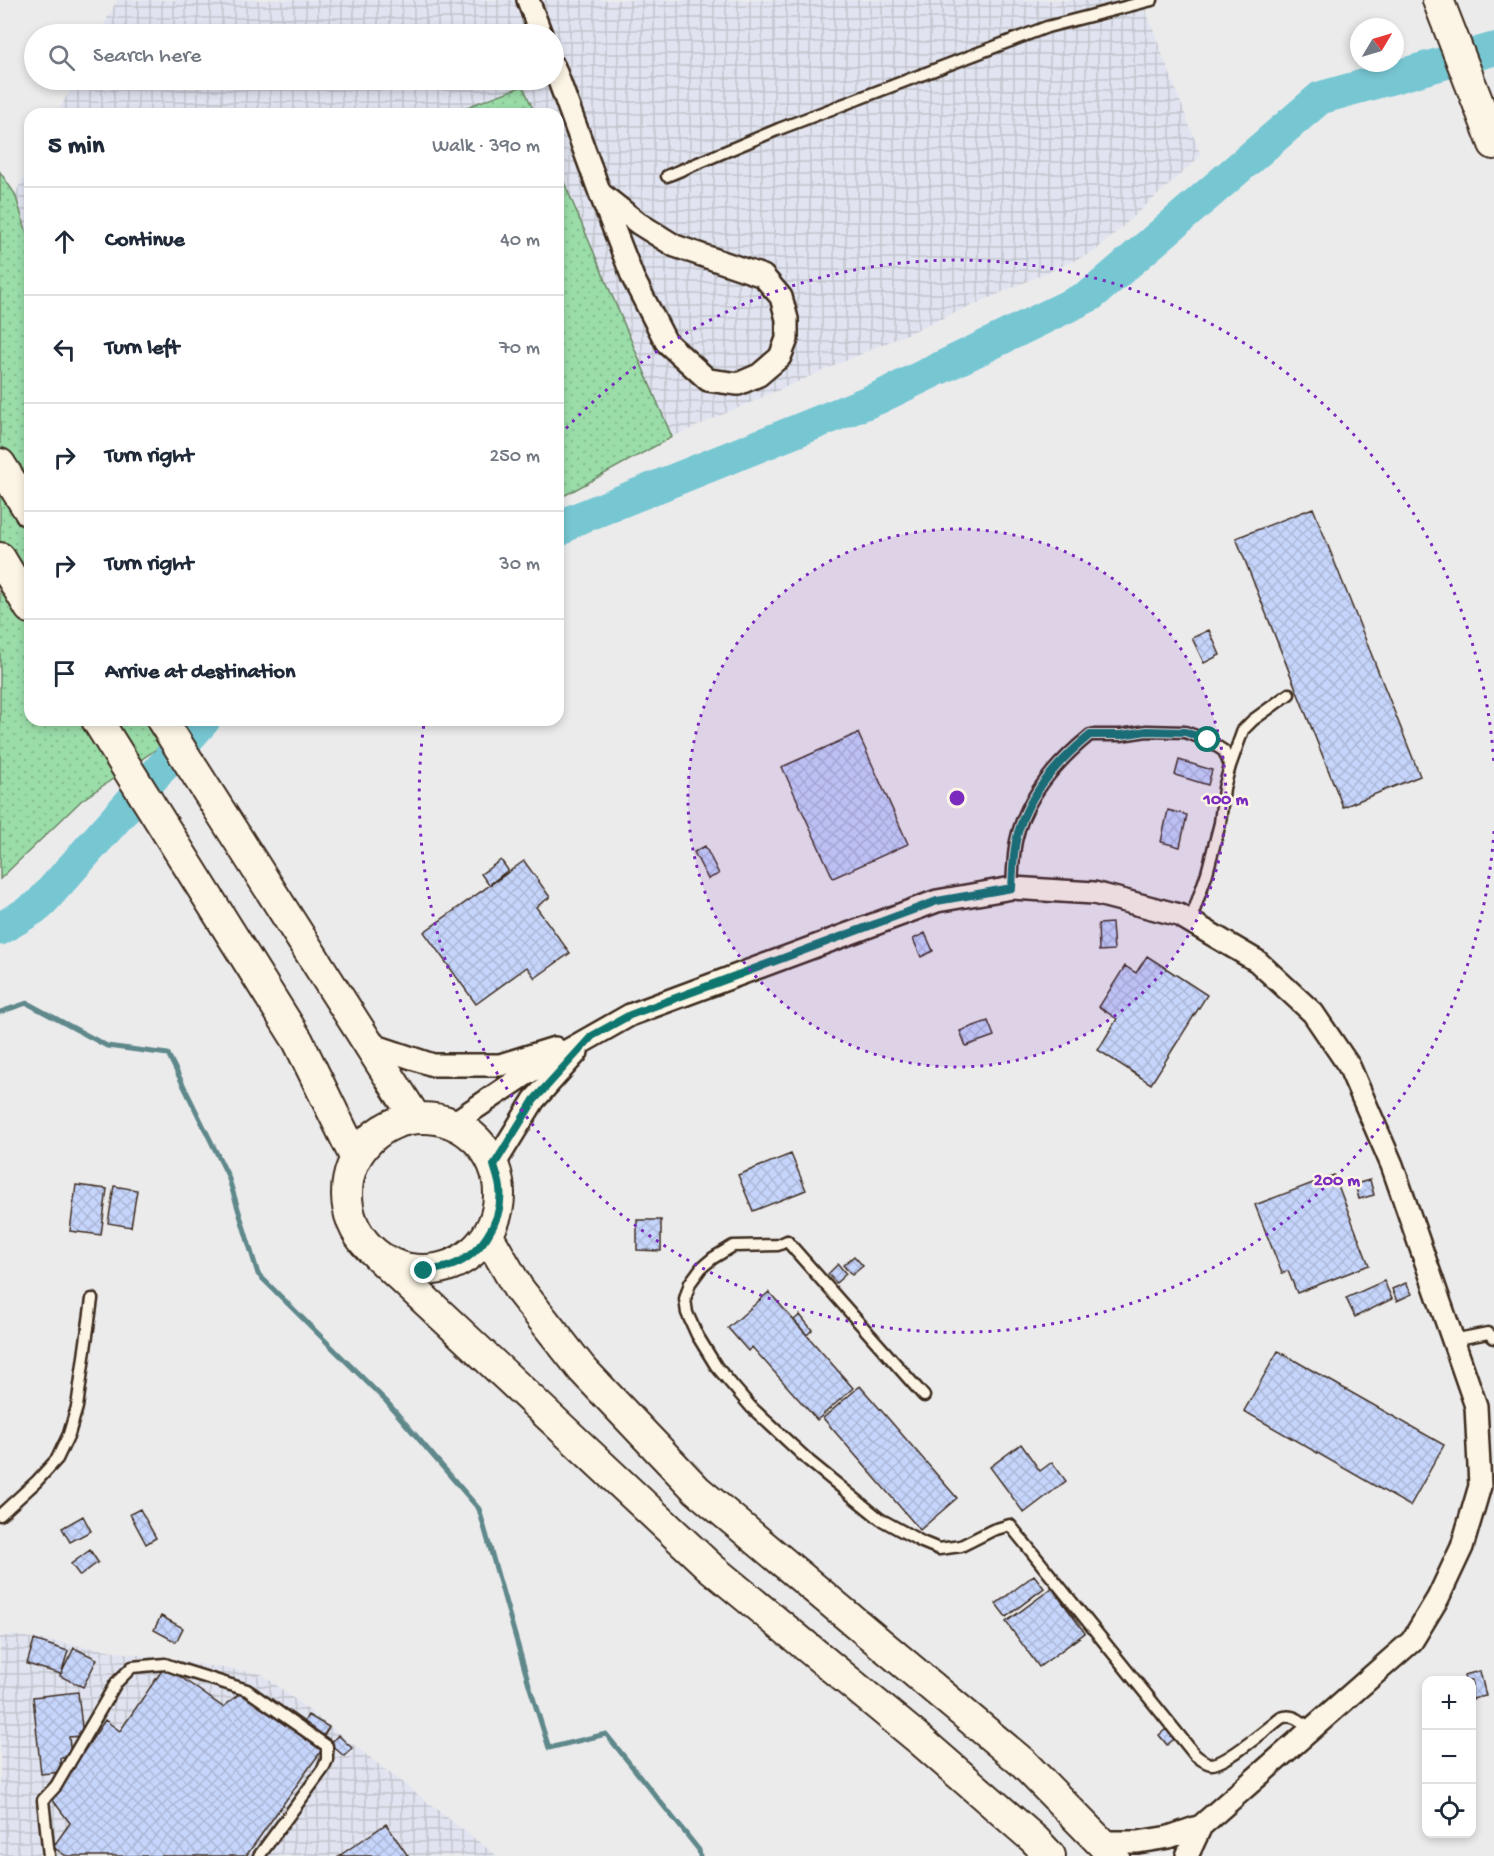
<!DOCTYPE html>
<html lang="en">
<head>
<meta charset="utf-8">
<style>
	body { margin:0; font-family:"Gochi Hand",sans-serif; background:#f2f2f3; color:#1f2937 }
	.controls { position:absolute; right:18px; bottom:18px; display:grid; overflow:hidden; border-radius:12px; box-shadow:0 3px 9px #0003 }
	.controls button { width:54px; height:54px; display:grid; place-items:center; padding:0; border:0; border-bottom:2px solid #e0e1e3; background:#fff; color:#1f2937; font:30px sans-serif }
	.compass { position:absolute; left:1350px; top:18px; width:54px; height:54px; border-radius:50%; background:#fff; box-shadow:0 3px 9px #0003; rotate:52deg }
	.stop { position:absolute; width:18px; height:18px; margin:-14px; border:4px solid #0f766e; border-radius:50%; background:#fff }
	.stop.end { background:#0f766e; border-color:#fff; box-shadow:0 2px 6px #0008 }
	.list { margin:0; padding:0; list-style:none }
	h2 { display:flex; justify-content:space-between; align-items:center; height:78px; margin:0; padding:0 24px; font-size:26px }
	h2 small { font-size:20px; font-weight:400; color:#747a83 }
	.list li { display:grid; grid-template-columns:39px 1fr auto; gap:18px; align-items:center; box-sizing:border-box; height:108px; padding:0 24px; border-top:2px solid #e0e1e3 }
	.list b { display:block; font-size:22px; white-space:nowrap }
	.list em { font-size:20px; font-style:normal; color:#747a83 }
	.icon { flex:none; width:33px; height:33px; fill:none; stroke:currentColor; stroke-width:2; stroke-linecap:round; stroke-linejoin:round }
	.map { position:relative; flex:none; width:1494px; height:1856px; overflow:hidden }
	.search { position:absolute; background:#fff; box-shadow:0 3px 9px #0003; left:24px; top:24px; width:540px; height:66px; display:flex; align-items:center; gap:15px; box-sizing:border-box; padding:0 21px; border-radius:33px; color:#747a83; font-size:22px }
	.panel { position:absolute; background:#fff; box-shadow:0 3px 9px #0003; left:24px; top:108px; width:540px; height:618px; border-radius:18px }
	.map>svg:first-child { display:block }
</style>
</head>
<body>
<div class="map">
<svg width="1494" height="1856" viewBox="0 0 1494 1856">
	<defs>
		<pattern id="industrial-grid" width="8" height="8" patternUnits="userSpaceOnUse" patternTransform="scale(1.5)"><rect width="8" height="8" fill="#e1e4f0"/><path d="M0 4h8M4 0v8" fill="none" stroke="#c2c4cd"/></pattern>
		<pattern id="grass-dots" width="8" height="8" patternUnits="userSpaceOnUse" patternTransform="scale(1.5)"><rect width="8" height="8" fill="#9adda9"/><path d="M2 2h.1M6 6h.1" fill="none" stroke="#86be91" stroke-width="1.8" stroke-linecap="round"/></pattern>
		<pattern id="building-cross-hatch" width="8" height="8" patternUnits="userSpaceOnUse" patternTransform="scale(1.5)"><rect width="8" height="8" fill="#c6d5fb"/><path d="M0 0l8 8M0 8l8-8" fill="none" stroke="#abb7d7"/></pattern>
	</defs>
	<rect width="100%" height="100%" fill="#ecebec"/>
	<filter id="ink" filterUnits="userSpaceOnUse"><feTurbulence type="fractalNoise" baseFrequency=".0167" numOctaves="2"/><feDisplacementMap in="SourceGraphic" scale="12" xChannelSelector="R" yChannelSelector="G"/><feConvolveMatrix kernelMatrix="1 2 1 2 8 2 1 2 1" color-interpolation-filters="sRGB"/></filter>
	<g filter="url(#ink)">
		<!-- industrial -->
		<path fill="url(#industrial-grid)" d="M117 0H1142L1201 156 1094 252 672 437 558 168V114H535L523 86 448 114H57L75 80H554V34H99Z
			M30 165V243L15 194Z
			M12 1635 262 1674 497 1856H0V1637Z"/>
		<!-- grass -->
		<path fill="url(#grass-dots)" stroke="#6a8464" stroke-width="1.5" d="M523 86 535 114H448Z
			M558 168 672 437 558 499Z
			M0 172 15 194 30 243V720H199L82 800 0 879Z"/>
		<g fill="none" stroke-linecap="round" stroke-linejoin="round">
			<!-- stream -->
			<path stroke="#5f888b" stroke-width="5" d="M0 1012 27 1003 107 1046 168 1054 228 1176 258 1274 386 1401 479 1509 530 1688 549 1748 606 1734 699 1850 700 1856"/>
			<!-- river -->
			<path stroke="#77c7d3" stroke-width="33" d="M558 531 572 521 878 398 1091 295 1320 98 1494 49
				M0 929 38 906 204 720"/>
		</g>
		<!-- building -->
		<path fill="url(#building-cross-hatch)" stroke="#3b2a1e" stroke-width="1.5" d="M1313 508 1420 776 1343 807 1236 538Z
			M1209 630 1220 655 1204 663 1192 638Z
			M858 733 908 844 833 878 782 767Z
			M1179 760 1212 770 1208 785 1175 775Z
			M1168 810 1187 815 1180 847 1161 842Z
			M705 846 719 874 708 879 694 852Z
			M501 860 508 870 489 885 481 874Z
			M524 861 550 897 536 907 570 953 535 978 527 967 476 1004 424 932Z
			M1112 923 1114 950 1099 951 1098 924Z
			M925 933 933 951 921 957 913 939Z
			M1147 956 1207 995 1151 1084 1098 1050 1117 1019 1099 1007 1125 966 1136 973Z
			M988 1021 994 1036 966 1046 960 1031Z
			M791 1154 806 1190 753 1211 738 1175Z
			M1334 1175 1369 1265 1297 1293 1288 1271 1282 1273 1255 1205Z
			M1370 1180 1374 1195 1359 1199 1355 1184Z
			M76 1185 107 1189 101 1235 70 1231Z
			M114 1186 137 1190 131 1227 108 1223Z
			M637 1220H661V1251L637 1250Z
			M854 1256 863 1266 852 1275 843 1265Z
			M838 1264 846 1274 836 1283 828 1274Z
			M1384 1281 1392 1299 1355 1317 1346 1298Z
			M1406 1283 1412 1294 1397 1301 1392 1289Z
			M769 1292 853 1388 817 1420 752 1347 748 1351 728 1328Z
			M800 1315 812 1330 807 1335 794 1320Z
			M1278 1351 1444 1445 1410 1506 1244 1411Z
			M860 1386 957 1498 920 1530 823 1418Z
			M1021 1444 1040 1471 1052 1462 1066 1481 1024 1513 990 1467Z
			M140 1509 156 1538 146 1544 130 1514Z
			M83 1516 91 1531 70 1542 62 1528Z
			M90 1550 98 1562 80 1576 71 1564Z
			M1034 1575 1044 1588 1006 1617 996 1604Z
			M1052 1588 1085 1633 1039 1667 1006 1622Z
			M161 1616 183 1628 176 1642 154 1630Z
			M34 1640 68 1651 61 1674 27 1664Z
			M74 1648 97 1659 83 1687 60 1676Z
			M165 1666 223 1707 243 1691 324 1747 246 1856H66L53 1847 70 1823 52 1799 105 1720 120 1731Z
			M1480 1671 1486 1696 1472 1699V1680H1465L1464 1675Z
			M78 1692 83 1736 69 1737 71 1757 60 1758 61 1772 41 1774 33 1697Z
			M308 1715 329 1727 322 1738 301 1727Z
			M1166 1729 1174 1739 1167 1745 1159 1735Z
			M338 1735 352 1748 344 1756 330 1744Z
			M386 1824 408 1856H339Z"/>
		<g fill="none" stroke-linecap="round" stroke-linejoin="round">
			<!-- lane casing -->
			<g stroke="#3b2a1e" stroke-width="15">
				<path id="lane" d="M667 176 779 129 1047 27 1152 0
					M1230 766 1243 730 1253 720 1289 694
					M1012 888C1013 872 1013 856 1016 841 1025 797 1057 762 1090 735H1121L1147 731 1185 732 1207 740 1224 751 1230 766 1224 788 1220 823 1207 873 1190 922
					M1453 1340 1488 1333 1494 1338
					M924 1396 787 1241 778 1245 733 1246 713 1258 701 1268 690 1283 685 1299 687 1313 697 1335 716 1366 751 1407 809 1461 880 1519 922 1542 939 1549 961 1546 993 1530 1010 1525 1195 1755C1200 1759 1205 1763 1211 1764 1225 1765 1268 1728 1281 1718 1294 1713 1301 1722 1311 1729
					M0 1515 36 1482 57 1459 69 1434 77 1407 92 1299
					M49 1856 43 1800 56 1786 116 1683 132 1667 165 1664 176 1668 247 1690 327 1746V1760L323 1769 259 1856"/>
			</g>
			<!-- street casing -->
			<g stroke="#3b2a1e" stroke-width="26">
				<path id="street" d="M528 0 541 34
					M554 67 600 193 633 278 666 342 708 380 738 384 759 375 780 357 787 339V319L781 297 763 276 675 246 638 223 600 193
					M366 1038 379 1047 433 1065H500L555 1048
					M452 1124 528 1073 630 1015 937 901 1012 888 1094 893 1179 915 1257 961 1313 1013 1349 1066 1392 1165 1476 1406 1480 1486 1462 1547 1438 1598 1412 1641 1201 1826 1169 1837 1138 1842H1101
					M494 1165 534 1100 577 1052
					M1187 1856 1201 1826"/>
			</g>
			<!-- secondary casing -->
			<g stroke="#3b2a1e" stroke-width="34">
				<path id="secondary" d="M1438 0 1494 144
					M0 464 30 512
					M0 558 30 608
					M97 720 298 1041 355 1157
					M162 720 415 1117
					M347 1194a76 76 0 1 1 152 0a76 76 0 1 1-152 0Z
					M488 1236 518 1288 582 1369 697 1490 1022 1762 1114 1856
					M377 1255 710 1567 920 1740 1035 1840 1050 1856"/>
			</g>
			<!-- lane -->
			<use href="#lane" stroke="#fcf5e5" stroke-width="10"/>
			<!-- street -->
			<use href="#street" stroke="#fcf5e5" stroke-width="21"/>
			<!-- secondary -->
			<use href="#secondary" stroke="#fcf5e5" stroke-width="30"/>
		</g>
	</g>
	<g fill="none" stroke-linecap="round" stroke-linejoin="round" filter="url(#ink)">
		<!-- route -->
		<path stroke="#0f766e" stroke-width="8" d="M424 1271C431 1270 440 1269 447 1267 479 1258 504 1221 500 1188 499 1180 496 1172 494 1165L534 1100 592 1036 630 1015 937 901 1012 888C1013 872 1013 856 1016 841 1025 797 1057 762 1090 735H1121L1147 731 1185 732 1208 740"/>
	</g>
	<!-- distance rings -->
	<circle cx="957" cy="798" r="269" fill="#7b2cbf" fill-opacity=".12"/>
	<g fill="none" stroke="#7b2cbf" stroke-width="3" stroke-dasharray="3 6">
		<circle cx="957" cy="798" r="269"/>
		<path d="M1494 831A538 538 0 1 1 424 723M560 435A538 538 0 0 1 1494 765"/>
	</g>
	<circle cx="957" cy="798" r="9" fill="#7b2cbf" stroke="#fcf5e5" stroke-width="3"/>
	<g font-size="18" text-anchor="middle" font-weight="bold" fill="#7b2cbf" stroke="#fcf5e5" stroke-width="5" stroke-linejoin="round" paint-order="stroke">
		<text x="1226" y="804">100 m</text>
		<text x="1337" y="1185">200 m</text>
	</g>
</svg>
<div class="controls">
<button>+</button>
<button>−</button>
<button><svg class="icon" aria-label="locate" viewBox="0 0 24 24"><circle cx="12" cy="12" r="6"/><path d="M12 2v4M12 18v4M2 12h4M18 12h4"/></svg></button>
</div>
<svg class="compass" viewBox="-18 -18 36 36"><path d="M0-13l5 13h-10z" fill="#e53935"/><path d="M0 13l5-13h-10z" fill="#747a83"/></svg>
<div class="stop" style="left:1208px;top:740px"></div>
<div class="stop end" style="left:424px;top:1271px"></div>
<div class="search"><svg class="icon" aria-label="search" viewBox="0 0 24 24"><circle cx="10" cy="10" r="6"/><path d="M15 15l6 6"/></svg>Search here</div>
<section class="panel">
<h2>5 min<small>Walk · 390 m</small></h2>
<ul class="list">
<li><svg class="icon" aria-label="ahead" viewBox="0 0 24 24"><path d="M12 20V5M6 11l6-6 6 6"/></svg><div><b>Continue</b></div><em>40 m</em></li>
<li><svg class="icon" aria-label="left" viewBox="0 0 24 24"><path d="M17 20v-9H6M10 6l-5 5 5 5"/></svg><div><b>Turn left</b></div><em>70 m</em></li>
<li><svg class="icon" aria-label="right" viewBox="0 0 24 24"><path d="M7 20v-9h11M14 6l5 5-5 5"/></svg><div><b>Turn right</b></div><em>250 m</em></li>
<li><svg class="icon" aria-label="right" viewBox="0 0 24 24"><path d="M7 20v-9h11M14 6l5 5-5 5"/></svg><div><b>Turn right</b></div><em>30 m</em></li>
<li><svg class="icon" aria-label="arrive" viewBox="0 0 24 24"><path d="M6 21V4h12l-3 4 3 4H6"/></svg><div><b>Arrive at destination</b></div></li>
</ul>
</section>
</div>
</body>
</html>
